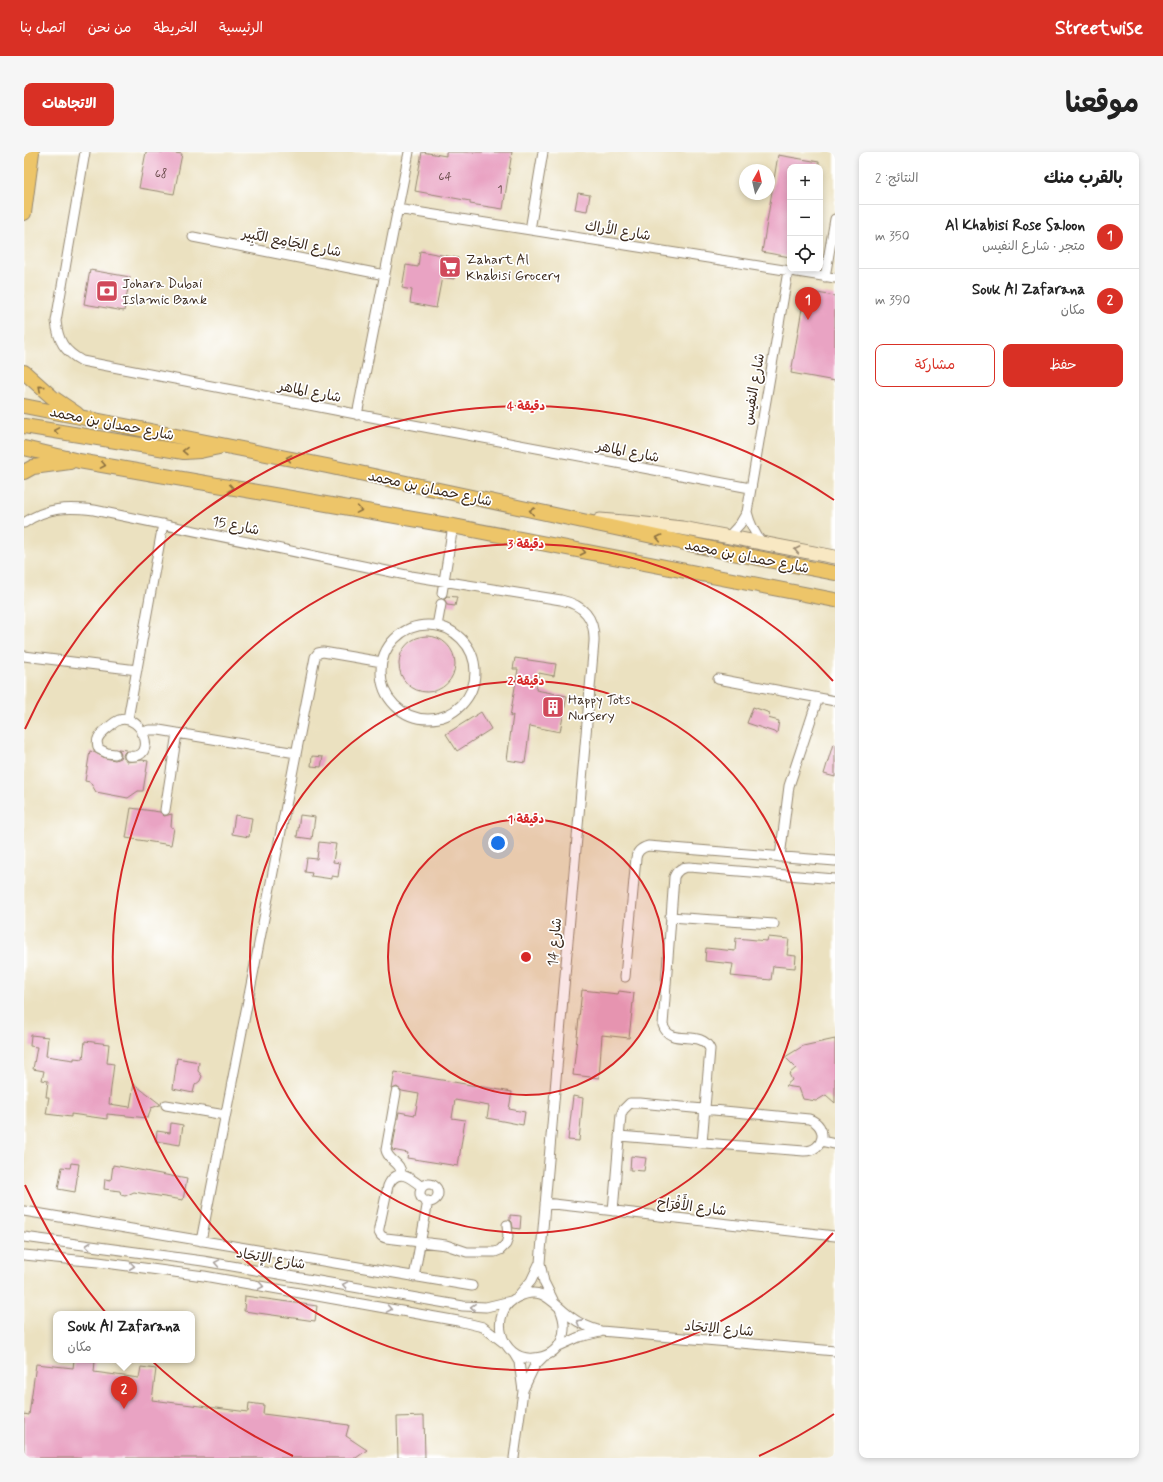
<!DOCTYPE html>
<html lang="ar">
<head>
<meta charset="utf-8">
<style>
	body { margin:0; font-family:Mynerve,"Playpen Sans Arabic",sans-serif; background:#f6f6f6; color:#222; direction:rtl }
	.controls { position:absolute; right:12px; top:12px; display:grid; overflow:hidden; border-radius:8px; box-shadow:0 2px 6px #0003 }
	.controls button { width:36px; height:36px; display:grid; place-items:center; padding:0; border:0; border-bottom:1px solid #e0e0e0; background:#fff; color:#222; font:20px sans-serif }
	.compass { position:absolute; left:715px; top:12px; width:36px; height:36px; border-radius:50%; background:#fff; box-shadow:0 2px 6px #0003; rotate:8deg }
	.you { position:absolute; left:474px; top:691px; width:14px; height:14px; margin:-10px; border:3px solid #fff; border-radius:50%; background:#1a73e8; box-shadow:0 0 0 6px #1a73e833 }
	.badge { display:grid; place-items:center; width:26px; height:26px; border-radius:50%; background:#d93025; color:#fff; font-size:13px; font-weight:700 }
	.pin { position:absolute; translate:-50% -33px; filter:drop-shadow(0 1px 2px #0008) }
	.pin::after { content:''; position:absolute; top:21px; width:14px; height:12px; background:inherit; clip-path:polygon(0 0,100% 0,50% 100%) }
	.popup { position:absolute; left:29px; top:1159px; width:142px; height:52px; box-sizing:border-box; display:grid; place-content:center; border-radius:8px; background:#fff; filter:drop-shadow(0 1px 3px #0005); font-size:13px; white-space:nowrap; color:#767676 }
	.popup b { font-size:15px; color:#222 }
	.popup::after { content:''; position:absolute; left:50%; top:100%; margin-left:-8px; border:8px solid transparent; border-top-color:#fff }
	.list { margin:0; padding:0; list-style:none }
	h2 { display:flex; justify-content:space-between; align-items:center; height:52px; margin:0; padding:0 16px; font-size:17px }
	h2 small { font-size:13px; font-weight:400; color:#767676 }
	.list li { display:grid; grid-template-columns:26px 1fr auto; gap:12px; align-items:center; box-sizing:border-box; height:64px; padding:0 16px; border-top:1px solid #e0e0e0 }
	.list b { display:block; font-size:15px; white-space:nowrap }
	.list p { margin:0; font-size:13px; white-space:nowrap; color:#767676 }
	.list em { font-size:13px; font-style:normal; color:#767676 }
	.actions { display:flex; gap:8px; padding:12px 16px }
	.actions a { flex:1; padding:9px 0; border:1px solid #d93025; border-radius:8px; text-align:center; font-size:14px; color:#d93025 }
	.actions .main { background:#d93025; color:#fff }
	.icon { flex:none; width:22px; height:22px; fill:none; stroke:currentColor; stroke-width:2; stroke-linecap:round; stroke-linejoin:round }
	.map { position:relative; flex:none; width:811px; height:1306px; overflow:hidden; direction:ltr; border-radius:8px }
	header { display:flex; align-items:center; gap:24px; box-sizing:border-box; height:56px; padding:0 20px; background:#d93025; color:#fff }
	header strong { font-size:19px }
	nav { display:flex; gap:22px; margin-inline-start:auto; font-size:14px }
	.intro { display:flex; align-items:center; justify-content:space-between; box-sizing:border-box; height:96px; padding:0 24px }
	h1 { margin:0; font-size:28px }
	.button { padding:10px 18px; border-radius:8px; background:#d93025; color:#fff; font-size:14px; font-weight:700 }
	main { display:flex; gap:24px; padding:0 24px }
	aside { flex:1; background:#fff; border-radius:8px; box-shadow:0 2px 6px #0003 }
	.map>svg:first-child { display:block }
</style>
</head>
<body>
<header>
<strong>Streetwise</strong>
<nav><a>الرئيسية</a><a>الخريطة</a><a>من نحن</a><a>اتصل بنا</a></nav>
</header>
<div class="intro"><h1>موقعنا</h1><a class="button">الاتجاهات</a></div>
<main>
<aside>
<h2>بالقرب منك<small>النتائج: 2</small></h2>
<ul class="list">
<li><span class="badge">1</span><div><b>Al Khabisi Rose Saloon</b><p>متجر · شارع النفيس</p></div><em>350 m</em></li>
<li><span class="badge">2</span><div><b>Souk Al Zafarana</b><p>مكان</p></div><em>390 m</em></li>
</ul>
<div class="actions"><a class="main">حفظ</a><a>مشاركة</a></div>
</aside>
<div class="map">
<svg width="811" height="1306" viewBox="0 0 811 1306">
	<rect width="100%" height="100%" fill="#fff"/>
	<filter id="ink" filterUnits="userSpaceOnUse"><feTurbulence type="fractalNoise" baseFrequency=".025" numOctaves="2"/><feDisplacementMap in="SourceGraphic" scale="8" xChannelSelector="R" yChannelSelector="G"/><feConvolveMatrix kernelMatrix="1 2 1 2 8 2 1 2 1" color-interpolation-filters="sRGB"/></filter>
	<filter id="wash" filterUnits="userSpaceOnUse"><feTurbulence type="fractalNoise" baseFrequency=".012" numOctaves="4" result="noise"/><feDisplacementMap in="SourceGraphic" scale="16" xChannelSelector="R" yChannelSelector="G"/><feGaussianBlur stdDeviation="0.9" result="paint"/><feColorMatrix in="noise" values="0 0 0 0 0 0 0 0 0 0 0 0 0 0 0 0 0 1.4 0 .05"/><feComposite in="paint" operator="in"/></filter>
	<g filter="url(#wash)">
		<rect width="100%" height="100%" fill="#ebe1c0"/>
		<g id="blocks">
			<!-- building -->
			<path fill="#e9a3c3" d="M122 0H145L158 2 150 42 115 36Z
				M398 0 422 4V0H488L479 57 446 52V49L391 39Z
				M754 3 795 10V15H766V105L738 100Z
				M554 41 566 43 563 59 551 57Z
				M396 99 434 106 430 127 418 125 412 156 386 151 388 138 378 136 382 113 394 115Z
				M66 118 106 125 100 159 60 152Z
				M781 139 811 144V229L767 221Z
				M423 444 433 445 431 454 423 453 422 450 420 447Z
				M375 512a28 28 0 1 1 56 0a28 28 0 1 1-56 0Z
				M491 506 532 512 530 524 515 521 512 538 543 544 536 580 506 574 501 611 483 608 489 563 486 565 494 517H489Z
				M729 555 746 561 744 566 755 569 753 581 723 571Z
				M457 560 467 577 433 599 422 582Z
				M809 592 811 593V625L800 622Z
				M94 597 103 598 100 601 99 604 103 610 118 608 124 609 119 639H114L104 646 72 640 66 630 61 629 66 599 70 600 81 606 91 608 96 606 97 603 96 599Z
				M288 604 299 605 297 615 287 614Z
				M107 656 136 660 140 664 148 662 147 675 150 676 147 693 102 686Z
				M211 663 228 666 225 685 208 682Z
				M276 663 291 665 288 687 273 685Z
				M295 690 312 692 309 710 316 711 314 725 308 724V727L287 724 288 721 281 720 283 706 293 707Z
				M744 785 765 787 763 803 772 804 771 816 749 814 747 828 707 824 709 812 681 809 682 796 711 799 712 786 743 789Z
				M558 838 594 842 595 839 610 841 605 886 578 883 575 926 549 923Z
				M7 883 24 885 22 904 50 908V906L59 907 61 889 85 892 83 911 90 912 85 952 106 955 110 932 136 952V953L127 956 124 966 83 962V967L47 962V965L22 962 25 945H22L24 929 18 928 20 919 9 917 13 895 6 894Z
				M811 887V951L802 943 792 949 779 947 775 936 761 934 768 928 765 922 772 916 761 905 779 894Z
				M153 906 175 910 174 919 178 924 176 929 171 933 169 941 149 937Z
				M371 920 488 940 485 957 501 960 499 973 463 966 465 954 431 948 428 966 441 968 434 1014 383 1006 384 1001 368 998 375 960 391 963 395 942 378 939 373 935 368 937Z
				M549 944 559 946 555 989 544 988Z
				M147 971 159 973 156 993 132 989 133 979 146 981Z
				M607 1004 622 1006 620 1019 606 1018Z
				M47 1011 55 1012 51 1040 34 1037 38 1015 46 1016Z
				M89 1013 163 1027 159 1048 110 1040 101 1044 97 1043 96 1039 80 1037 81 1027 87 1028Z
				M486 1063 497 1064 496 1077 489 1076 488 1070 486 1068Z
				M221 1144 293 1154 291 1169 220 1159Z
				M50 1208 71 1209 70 1220 115 1226 117 1215 132 1217 128 1248 224 1260 225 1251 240 1253 239 1262 325 1273 322 1284 343 1298 332 1306H0V1262L5 1263 12 1212 49 1216Z
				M400 1264 401 1306H374L373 1265Z"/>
		</g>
	</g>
	<g filter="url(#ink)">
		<use href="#blocks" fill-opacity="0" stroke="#93866f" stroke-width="1"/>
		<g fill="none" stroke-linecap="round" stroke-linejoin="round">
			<!-- street casing -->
			<g stroke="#93866f" stroke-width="11">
				<path id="street" d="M61 0 32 169C34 189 40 199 58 209L363 268 726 336
					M373 57 811 126
					M506 78 519 0
					M169 85 361 123
					M801 125 811 67
					M333 263 385 0
					M723 360C726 372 731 382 738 391
					M0 371C23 355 43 355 70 358L387 424 537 448C560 453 571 466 570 490L516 1111 520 1130 529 1148
					M704 385 716 372 723 360 764 119
					M418 441 429 374
					M357 520a47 47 0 1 1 94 0a47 47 0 1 1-94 0Z
					M413 474 417 452
					M0 504 113 518
					M694 527 811 549
					M104 567 139 372
					M118 581 125 578H135L272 601
					M91 602 83 601 75 597C71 589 74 584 80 579 85 575 90 570 95 568 119 561 135 608 105 604
					M141 658 153 581
					M756 705 765 634 794 546
					M646 765 750 772
					M601 825 612 706C613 699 617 696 624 694L811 709
					M372 941 362 998C364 1009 378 1010 377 1023
					M142 953 201 963
					M797 989 811 992
					M678 991 686 897C677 876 646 896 639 873L650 725C653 718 658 715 665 715L811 727
					M396 1041a9 9 0 1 1 18 0a9 9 0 1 1-18 0Z
					M398 1035C387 1026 373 1014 364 1034L355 1076C354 1081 357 1085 362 1086L422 1093 443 1100H471L476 1098 482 1092 484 1085 483 1073
					M521 1051 811 1084
					M0 1059 448 1134
					M589 1059 597 963 599 958 606 951H616L785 967C805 974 801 999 780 999L595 984
					M0 1085 179 1109 439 1154 462 1155 487 1149
					M177 1089 291 505 294 501 299 500 358 510
					M0 1103 74 1110 180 1124 434 1169 459 1175 480 1191
					M390 1125 404 1049
					M494 1144 507 1129 515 1112
					M536 1157C546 1180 537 1204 510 1206 476 1210 463 1159 494 1145 520 1132 529 1153 547 1165 556 1172 566 1176 577 1179L811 1199
					M535 1194 555 1185 576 1180
					M489 1200 495 1210 499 1239 490 1306
					M499 1238 511 1213 519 1205"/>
			</g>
			<!-- secondary casing -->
			<g stroke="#93866f" stroke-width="15">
				<path id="secondary" d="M576 368 612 371 658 376 811 405"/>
			</g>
			<!-- primary casing -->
			<g stroke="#93866f" stroke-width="16">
				<path id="primary" d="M0 61 8 0
					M0 220 28 245 53 262
					M0 254 303 314 698 399 811 421
					M0 274 160 300 176 299 195 295
					M0 296 55 309 429 374 811 448
					M0 320 9 315 46 310"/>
			</g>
			<!-- street -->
			<use href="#street" stroke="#fff" stroke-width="9"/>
			<!-- secondary -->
			<use href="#secondary" stroke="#f8e8c3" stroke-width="13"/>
			<!-- primary -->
			<use href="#primary" stroke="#edc569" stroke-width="14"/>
		</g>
		<!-- one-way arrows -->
		<defs><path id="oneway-chevron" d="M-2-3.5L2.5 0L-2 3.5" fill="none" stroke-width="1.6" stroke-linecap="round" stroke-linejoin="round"/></defs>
		<g stroke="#8b7040">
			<use href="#oneway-chevron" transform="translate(17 236) rotate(-139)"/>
			<use href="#oneway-chevron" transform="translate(33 279) rotate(-170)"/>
			<use href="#oneway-chevron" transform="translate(161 299) rotate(-179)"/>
			<use href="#oneway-chevron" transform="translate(265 306) rotate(-169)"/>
			<use href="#oneway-chevron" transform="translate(79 313) rotate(10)"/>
			<use href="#oneway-chevron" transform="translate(207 336) rotate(10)"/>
			<use href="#oneway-chevron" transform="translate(335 358) rotate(10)"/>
			<use href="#oneway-chevron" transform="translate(508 359) rotate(-168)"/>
			<use href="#oneway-chevron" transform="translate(635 386) rotate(-168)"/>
			<use href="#oneway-chevron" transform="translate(559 400) rotate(11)"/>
		</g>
		<use stroke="#9a8970" href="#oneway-chevron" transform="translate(773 398) rotate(-169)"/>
		<g stroke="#a79f9a">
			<use href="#oneway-chevron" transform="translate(64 1094) rotate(-173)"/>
			<use href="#oneway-chevron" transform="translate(193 1111) rotate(-170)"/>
			<use href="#oneway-chevron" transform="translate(108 1114) rotate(7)"/>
			<use href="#oneway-chevron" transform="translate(321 1133) rotate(-170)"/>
			<use href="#oneway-chevron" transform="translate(237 1134) rotate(10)"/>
			<use href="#oneway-chevron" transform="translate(449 1155) rotate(-177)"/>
			<use href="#oneway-chevron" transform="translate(365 1157) rotate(10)"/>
			<use href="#oneway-chevron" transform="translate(555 1170) rotate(-151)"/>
		</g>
	</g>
	<!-- distance rings -->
	<circle cx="502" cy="805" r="138" fill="#d62828" fill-opacity=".12"/>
	<g fill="none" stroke="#d62828" stroke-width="2">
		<circle cx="502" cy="805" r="138"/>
		<circle cx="502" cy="805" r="276"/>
		<path d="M809 1081A413 413 0 1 1 809 529"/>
		<path d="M810 1262A551 551 0 0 1 735 1304M269 1304A551 551 0 0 1 1 1033M1 577A551 551 0 0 1 810 348"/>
	</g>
	<!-- icons -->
	<defs>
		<g id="supermarket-square" transform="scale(1.15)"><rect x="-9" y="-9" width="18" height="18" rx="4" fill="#d1495b" stroke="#fff"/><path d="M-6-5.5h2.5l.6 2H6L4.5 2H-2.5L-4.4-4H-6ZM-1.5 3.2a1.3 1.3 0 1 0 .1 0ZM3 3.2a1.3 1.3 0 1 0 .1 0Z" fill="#fff"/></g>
		<g id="bank-square" transform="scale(1.15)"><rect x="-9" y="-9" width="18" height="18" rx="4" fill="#d1495b" stroke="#fff"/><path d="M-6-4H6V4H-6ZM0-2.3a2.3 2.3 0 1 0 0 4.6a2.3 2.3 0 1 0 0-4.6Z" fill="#fff"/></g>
		<g id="building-square" transform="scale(1.15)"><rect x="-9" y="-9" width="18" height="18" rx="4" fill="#d1495b" stroke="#fff"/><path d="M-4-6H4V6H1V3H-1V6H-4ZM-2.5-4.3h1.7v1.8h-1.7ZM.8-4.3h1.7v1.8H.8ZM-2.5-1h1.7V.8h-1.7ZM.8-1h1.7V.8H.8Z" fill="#fff"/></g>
	</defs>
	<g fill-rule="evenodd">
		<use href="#supermarket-square" x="426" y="115"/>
		<use href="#bank-square" x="83" y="139"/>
		<use href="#building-square" x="529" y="555"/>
	</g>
	<g text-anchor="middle" stroke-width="3.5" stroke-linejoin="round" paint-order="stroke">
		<!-- number labels -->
		<g font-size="12" fill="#664847">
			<text x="137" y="25">68</text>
			<text x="421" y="28">64</text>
			<text x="476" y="41">1</text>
		</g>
		<!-- street labels -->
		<g font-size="14" fill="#3b2a1e" stroke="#fff">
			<text transform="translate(594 78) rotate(9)" y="5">شارع الأراك</text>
			<text transform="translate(268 90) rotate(11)" y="5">شارع الجَامِع الكَبِير</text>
			<text transform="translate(729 237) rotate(-80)" y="5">شارع النفيس</text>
			<text transform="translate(286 239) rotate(11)" y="5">شارع الماهر</text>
			<text transform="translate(88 271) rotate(11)" y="5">شارع حمدان بن محمد</text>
			<text transform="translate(604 299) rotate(11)" y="5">شارع الماهر</text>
			<text transform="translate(406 336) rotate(12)" y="5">شارع حمدان بن محمد</text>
			<text transform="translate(212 373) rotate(12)" y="5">شارع 15</text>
			<text transform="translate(723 404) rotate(11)" y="5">شارع حمدان بن محمد</text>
			<text transform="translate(530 790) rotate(-85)" y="5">شارع 14</text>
			<text transform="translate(668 1054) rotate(7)" y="5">شارع الأَفْرَاح</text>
			<text transform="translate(247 1106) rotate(10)" y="5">شارع الإتحَاد</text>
			<text transform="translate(695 1176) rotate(5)" y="5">شارع الإتحَاد</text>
		</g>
		<!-- poi labels -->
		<g font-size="14" fill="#3b2a1e" stroke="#fff" text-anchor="start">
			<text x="442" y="112">Zahart Al<tspan x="442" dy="16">Khabisi Grocery</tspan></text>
			<text x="98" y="136">Johara Dubai<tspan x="98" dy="16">Islamic Bank</tspan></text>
			<text x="544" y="552">Happy Tots<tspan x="544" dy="16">Nursery</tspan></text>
		</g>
	</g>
	<circle cx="502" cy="805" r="6" fill="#d62828" stroke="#fff" stroke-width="2"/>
	<g font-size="12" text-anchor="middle" font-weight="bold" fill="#d62828" stroke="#fff" stroke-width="3.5" stroke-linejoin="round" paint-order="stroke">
		<text x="502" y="258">4 دقيقة</text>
		<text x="502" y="396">3 دقيقة</text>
		<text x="502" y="533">2 دقيقة</text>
		<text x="502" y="671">1 دقيقة</text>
	</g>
</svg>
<div class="controls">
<button>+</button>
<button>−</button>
<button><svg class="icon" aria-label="locate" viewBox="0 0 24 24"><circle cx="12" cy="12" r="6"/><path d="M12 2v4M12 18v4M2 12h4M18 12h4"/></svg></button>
</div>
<svg class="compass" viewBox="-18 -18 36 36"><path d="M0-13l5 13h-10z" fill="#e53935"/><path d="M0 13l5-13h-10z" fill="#767676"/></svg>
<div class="you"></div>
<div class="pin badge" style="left:784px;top:168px">1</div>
<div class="pin badge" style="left:100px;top:1257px">2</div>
<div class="popup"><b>Souk Al Zafarana</b>مكان</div>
</div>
</main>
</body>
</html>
